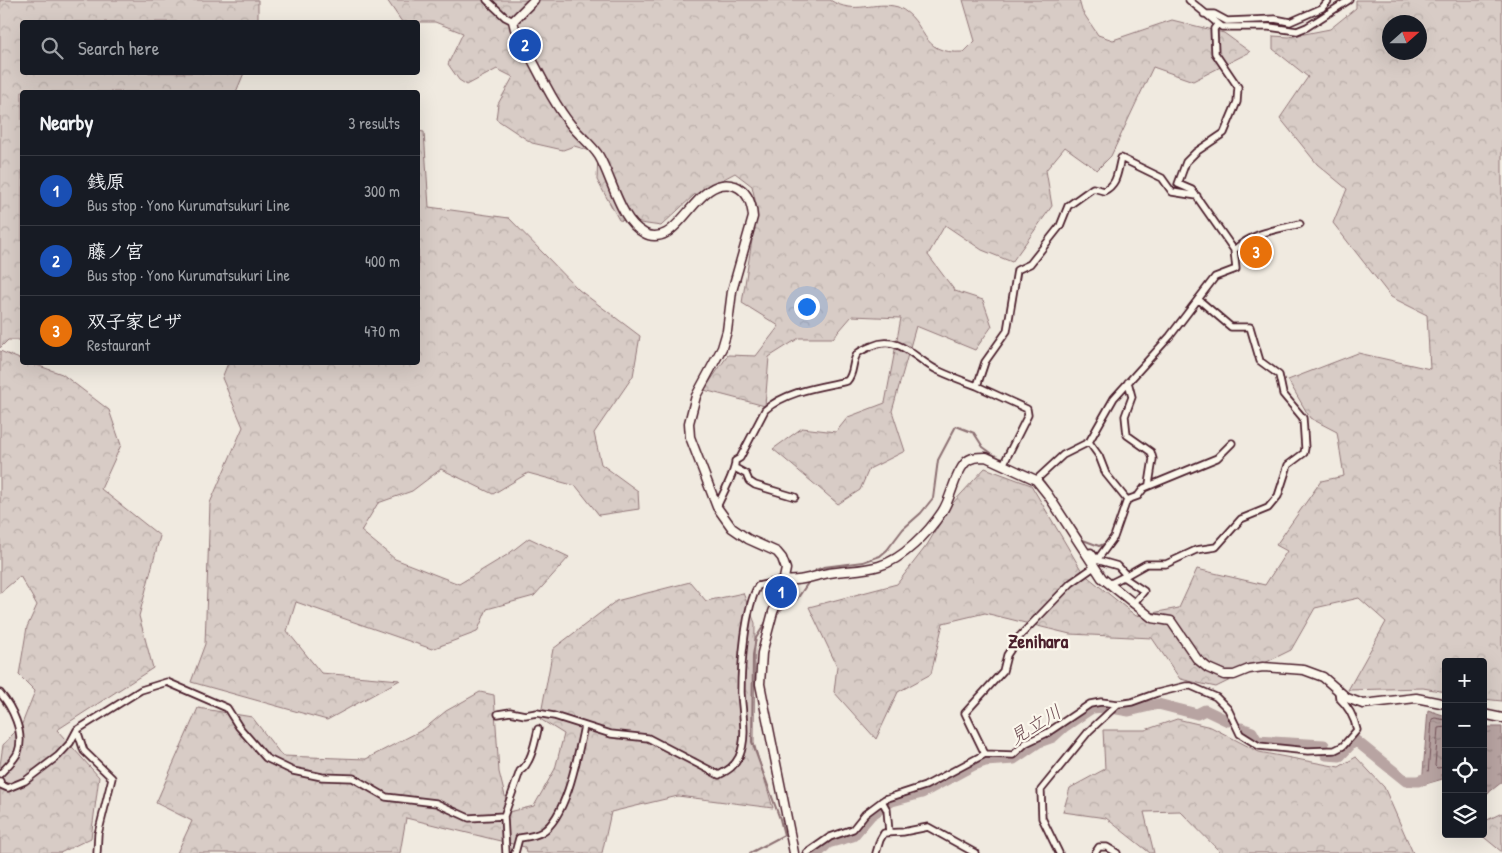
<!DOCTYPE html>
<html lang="en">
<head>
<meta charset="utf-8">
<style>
	body { margin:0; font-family:"Patrick Hand","Klee One",sans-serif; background:#20242c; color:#f1f3f6 }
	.controls { position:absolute; right:15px; bottom:15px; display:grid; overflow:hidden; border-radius:5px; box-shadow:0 5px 20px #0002 }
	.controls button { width:45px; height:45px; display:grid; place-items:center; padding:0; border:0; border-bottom:1px solid #363941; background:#171b24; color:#f1f3f6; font:25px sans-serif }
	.compass { position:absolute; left:1382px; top:15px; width:45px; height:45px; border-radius:50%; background:#171b24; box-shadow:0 5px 20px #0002; rotate:69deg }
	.you { position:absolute; left:806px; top:306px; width:18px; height:18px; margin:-12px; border:4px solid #fff; border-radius:50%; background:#1a73e8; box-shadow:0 0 0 8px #1a73e833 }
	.badge { display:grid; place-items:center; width:32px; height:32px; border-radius:50%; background:#b45309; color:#fff; font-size:16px; font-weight:700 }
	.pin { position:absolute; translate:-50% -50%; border:2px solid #fff; box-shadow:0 1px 5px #0006 }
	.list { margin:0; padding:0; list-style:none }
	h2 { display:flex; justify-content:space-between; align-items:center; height:65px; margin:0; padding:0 20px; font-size:21px }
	h2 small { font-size:16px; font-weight:400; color:#9ea1a6 }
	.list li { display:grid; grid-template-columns:32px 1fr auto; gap:15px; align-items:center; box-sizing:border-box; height:70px; padding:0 20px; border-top:1px solid #363941 }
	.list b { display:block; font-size:19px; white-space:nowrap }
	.list p { margin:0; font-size:16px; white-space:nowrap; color:#9ea1a6 }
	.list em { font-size:16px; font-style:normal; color:#9ea1a6 }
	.icon { flex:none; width:28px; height:28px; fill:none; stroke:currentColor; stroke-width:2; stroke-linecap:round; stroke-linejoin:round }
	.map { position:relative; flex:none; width:1502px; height:853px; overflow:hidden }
	.search { position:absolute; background:#171b24; box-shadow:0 5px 20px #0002; left:20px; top:20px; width:400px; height:55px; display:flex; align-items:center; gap:12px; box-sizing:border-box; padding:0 18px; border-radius:5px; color:#9ea1a6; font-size:19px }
	.panel { position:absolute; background:#171b24; box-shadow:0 5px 20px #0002; left:20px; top:90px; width:400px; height:275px; border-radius:5px }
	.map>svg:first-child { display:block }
</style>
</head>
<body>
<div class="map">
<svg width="1502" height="853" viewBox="0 0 1502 853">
	<defs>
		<pattern id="forest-crowns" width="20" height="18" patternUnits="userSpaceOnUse" patternTransform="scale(1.25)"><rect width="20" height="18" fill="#d8ccc6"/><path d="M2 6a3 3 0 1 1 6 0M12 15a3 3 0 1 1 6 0" fill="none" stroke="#bbafaa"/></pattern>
		<pattern id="water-ripples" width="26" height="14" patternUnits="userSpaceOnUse" patternTransform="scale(1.25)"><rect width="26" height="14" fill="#b8a4a2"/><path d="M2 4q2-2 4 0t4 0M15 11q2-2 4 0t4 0" fill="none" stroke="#988584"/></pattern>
	</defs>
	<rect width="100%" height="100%" fill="#f0eae0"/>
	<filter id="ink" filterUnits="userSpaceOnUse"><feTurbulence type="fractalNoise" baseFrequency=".02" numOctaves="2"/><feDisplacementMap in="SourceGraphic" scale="10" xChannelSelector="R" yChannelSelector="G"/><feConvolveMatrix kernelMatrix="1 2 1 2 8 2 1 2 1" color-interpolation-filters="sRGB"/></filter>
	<g filter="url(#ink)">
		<!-- forest -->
		<path fill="url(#forest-crowns)" stroke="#917678" fill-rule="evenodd" d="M0 0H258V22H22V72L244 73 236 92H22V340H8L0 348Z
			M387 0H830C855 16 874 0 898 7 930 22 916 55 964 52L975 41 963 0H1079L1082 11 1098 35 1113 40 1172 20 1224 33 1250 52 1193 81 1153 67 1111 156 1097 170 1065 147 1046 170 1052 206 1012 262 982 250 945 225 928 255 955 291 983 300 992 326 975 350 916 326 892 411 905 451 869 469 860 490 838 504 773 449 802 428 836 432 848 417 885 403 901 318 852 316 833 338H799L769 357 765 406 704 390 728 355 756 356 779 326 742 303 757 209 752 186 735 173 694 195 661 226 619 220 597 180 598 153 574 146 563 150 532 143 496 119 498 104 513 77 497 69 467 85 459 80 448 64 463 33 435 22H402Z
			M1356 0H1502V701L1483 699V662H1446V692L1423 688 1348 690 1386 622 1359 598 1315 608 1291 650 1216 687 1180 679 1152 638 1070 634 985 613 943 623 931 674 898 692 876 739 834 692 837 666 809 607 897 584 927 545 951 505 985 468 1031 485 1083 573 1136 616 1179 608 1197 569 1265 585 1287 551 1276 545 1321 481 1344 476 1337 432 1310 418 1288 380 1358 353 1430 369 1427 315 1391 297 1333 223 1347 189 1317 164 1280 118 1308 77 1273 49V36L1289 37 1330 29 1356 8ZM1390 22H1420V52H1390Z
			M418 131 424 132 429 207 509 218 579 290 640 336 633 376 594 433 601 464 638 491 639 509 599 515 576 486 528 473 493 494 441 469 412 491 378 503 361 531 395 559 459 584 507 555 529 538 569 557 534 596 487 609 477 632 432 649 296 602 287 631 321 673 400 680 327 720 191 682 205 644 210 503 243 427 222 378 228 363 418 362Z
			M0 351 22 360V362L31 363 62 374 109 410 121 445 101 489 160 536 139 616 153 668 57 730 99 777 91 838 60 853H0V765L3 745 22 724 35 691 19 675 27 627 37 605 20 576 0 593Z
			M690 582 706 601 743 593 755 623 754 743 773 808 678 796 611 812 602 853H526L525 847 406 818 400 853H177L192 821 156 803 198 708 252 717 282 756 366 759 424 729 446 711 480 692 494 695 499 772 509 812 534 806 555 769 564 734 540 719 553 649 616 601Z
			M1177 719 1211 727 1259 752 1339 767 1356 757 1384 787 1413 853H1221L1180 811 1144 812 1154 853H1150L1106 818 1063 812 1070 788 1105 769 1103 730H1145Z
			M1502 813V852L1480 834H1483V822Z"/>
		<!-- water -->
		<path fill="url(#water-ripples)" stroke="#8c6f72" d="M1428 710 1446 716V778L1422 785Z
			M1483 727H1502V782L1483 797Z"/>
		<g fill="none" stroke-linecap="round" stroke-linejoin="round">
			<!-- shore -->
			<path stroke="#76545b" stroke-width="1" d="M1446 720 1435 718 1432 719 1428 775 1430 777 1446 774
				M1446 727 1438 728 1435 766 1437 768 1446 767"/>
			<!-- stream -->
			<path stroke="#8c6f72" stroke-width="2" d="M814 574 816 570 824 567 863 562 880 556 887 550 903 529 921 513 933 498 938 460 956 426 974 433 983 447 994 455 1044 482 1083 540 1099 546 1104 544
				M776 614 797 599 810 580
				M750 853 784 835 780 819 752 742 753 655 756 638 766 622"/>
			<!-- river -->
			<path stroke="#b8a4a2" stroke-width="11" d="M1241 728 1252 732 1257 741 1324 745
				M1326 755 1340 756 1355 740 1406 781H1418L1435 775
				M818 853 828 843 853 836 871 815 892 801 922 793 974 765 985 761 1014 759 1039 742 1053 737 1064 727 1092 708 1105 707 1129 711 1158 704 1197 714 1205 710 1228 721"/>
			<!-- street casing -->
			<g stroke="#4a1f2b" stroke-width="9">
				<path id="street" d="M487 0 505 17 513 21
					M1189 0 1222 27H1269L1297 31 1307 27 1349 0
					M1204 14H1214L1227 21 1275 19 1290 22 1322 8 1328 1
					M1234 250C1254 232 1275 230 1300 224
					M1128 382 1132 397 1125 416 1127 435 1151 452 1153 459 1149 484
					M1089 442 1099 456 1106 474 1127 500
					M1003 465 1028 415 1027 409 977 386 985 362 1007 331 1017 270 1030 264 1060 226 1068 206 1093 188 1104 191C1118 184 1117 172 1121 158L1162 178 1172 192 1197 196
					M735 468 746 474 749 481 755 485 795 497
					M1036 480 1063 455 1089 442 1114 398 1170 336 1215 277 1236 269 1234 250 1192 190 1178 184 1186 162 1196 152 1224 133 1237 102 1238 87 1215 53 1214 29 1217 25
					M717 507C722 495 736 471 735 461L740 458 765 410C786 391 820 387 847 381 855 373 851 361 858 353 862 350 867 348 872 346 899 334 915 359 937 370 950 376 963 381 977 386
					M1085 553 1091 552 1097 560 1114 537 1127 500 1138 496 1144 488 1217 458 1232 443
					M1097 560 1118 566 1126 575
					M1109 584 1123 577
					M1133 604 1144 591 1123 577 1146 564H1166L1196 550 1216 547 1241 519 1268 508 1278 496 1288 465 1304 453 1305 448 1303 418 1283 394 1279 375 1260 361 1250 327H1231L1198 299
					M0 693C12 707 25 733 18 752 15 760 5 768 0 774
					M498 714 510 712 525 715 537 713 554 716 611 734 648 738 719 775C728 770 734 767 739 757 748 737 742 713 741 692 741 666 745 607 758 586L784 580
					M77 730 84 751 112 778 98 834 97 853
					M985 754 965 713 1003 671 1007 655 1019 637 1071 583 1094 567
					M0 781 1 785 8 788 25 781 58 756 70 743 77 730 141 690 167 682 227 708 239 727 266 758 293 771 322 777 353 778 386 797 436 803 469 818 504 816
					M882 801 887 810 889 832
					M506 853 504 816 520 771C531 764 535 742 538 729
					M515 853 519 838C526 837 536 836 542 832 567 817 578 754 584 726
					M807 853 830 837 853 829 865 814 885 799 925 786 985 754 1013 755 1026 743 1047 733 1090 704 1101 702 1118 704
					M876 853 880 840 884 833 903 832 928 827 975 853
					M1059 853 1042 818 1041 790 1089 731 1118 704 1132 702 1157 693 1186 686H1191L1216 697 1228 709 1240 734 1259 746 1308 751 1335 750 1343 746 1357 730C1354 717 1349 707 1339 698L1338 690
					M1095 853 1099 847H1107L1117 853"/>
			</g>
			<!-- secondary casing -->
			<g stroke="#4a1f2b" stroke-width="11">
				<path id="secondary" d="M534 0 513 21 515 29C534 60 548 96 571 125 580 136 591 144 599 156 612 178 620 221 644 233 650 237 659 237 666 233 688 221 704 176 735 186 748 191 752 205 753 217L732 291 727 331 722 348 696 396 689 423 690 437 717 507 732 528 748 539 777 552 782 558 786 569 781 592 773 612 762 653 760 684 794 853
					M784 580C801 582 813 576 829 573 846 570 863 571 879 566 903 559 928 533 942 512 952 497 953 477 965 463 970 457 978 457 986 457L1036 480 1048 495 1102 578 1152 618 1171 621 1197 659 1208 668 1224 675H1234L1249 669 1263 667 1304 670 1323 677 1347 698 1363 704 1416 698 1446 704
					M1483 714 1502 718"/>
			</g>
			<!-- street -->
			<use href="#street" stroke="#fbf7ec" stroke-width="5.5"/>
			<!-- secondary -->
			<use href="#secondary" stroke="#fbf7ec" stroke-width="8"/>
		</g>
	</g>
	<g text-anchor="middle" stroke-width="4.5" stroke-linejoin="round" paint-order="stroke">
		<!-- neighbourhood labels -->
		<g font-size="19" font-weight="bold" fill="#4a1f2b" stroke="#fbf7ec">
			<text x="1038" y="648">Zenihara</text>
		</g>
		<!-- water labels -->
		<g font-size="19" font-style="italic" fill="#704e55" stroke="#fbf7ec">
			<text transform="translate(1035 724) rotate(-31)" y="7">見立川</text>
		</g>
	</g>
</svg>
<div class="controls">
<button>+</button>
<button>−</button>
<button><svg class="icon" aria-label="locate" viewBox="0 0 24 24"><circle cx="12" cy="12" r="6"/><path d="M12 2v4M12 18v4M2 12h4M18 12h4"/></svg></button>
<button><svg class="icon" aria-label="layers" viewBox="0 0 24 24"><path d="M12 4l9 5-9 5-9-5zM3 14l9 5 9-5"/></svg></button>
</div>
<svg class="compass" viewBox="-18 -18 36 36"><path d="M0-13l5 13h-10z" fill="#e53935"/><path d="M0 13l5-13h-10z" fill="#9ea1a6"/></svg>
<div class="you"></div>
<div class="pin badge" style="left:781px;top:592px;background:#1a4fb4">1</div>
<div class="pin badge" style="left:525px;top:45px;background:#1a4fb4">2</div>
<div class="pin badge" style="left:1256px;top:252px;background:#e8710a">3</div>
<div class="search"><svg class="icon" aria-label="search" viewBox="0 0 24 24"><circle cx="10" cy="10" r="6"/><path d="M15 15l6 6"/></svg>Search here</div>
<section class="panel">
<h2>Nearby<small>3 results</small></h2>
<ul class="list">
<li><span class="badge" style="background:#1a4fb4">1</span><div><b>銭原</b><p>Bus stop · Yono Kurumatsukuri Line</p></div><em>300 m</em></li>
<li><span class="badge" style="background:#1a4fb4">2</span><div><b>藤ノ宮</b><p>Bus stop · Yono Kurumatsukuri Line</p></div><em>400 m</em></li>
<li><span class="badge" style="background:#e8710a">3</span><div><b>双子家ピザ</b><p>Restaurant</p></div><em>470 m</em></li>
</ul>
</section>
</div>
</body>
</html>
